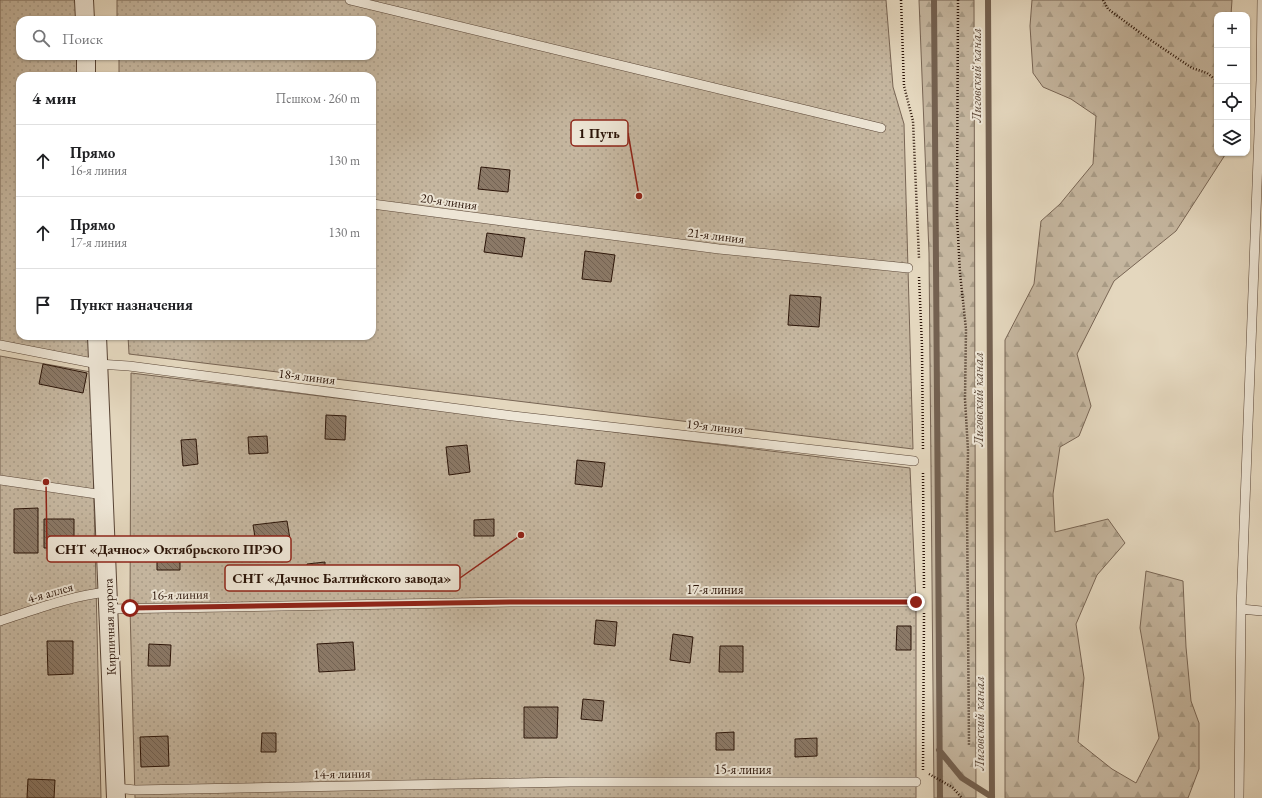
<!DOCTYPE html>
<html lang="ru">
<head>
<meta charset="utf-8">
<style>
	body { margin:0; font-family:"EB Garamond",serif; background:#f2f2f2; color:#202124 }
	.controls { position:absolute; right:12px; top:12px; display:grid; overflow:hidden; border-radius:8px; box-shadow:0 1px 3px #0004 }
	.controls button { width:36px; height:36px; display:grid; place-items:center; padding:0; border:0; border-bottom:1px solid #e0e0e0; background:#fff; color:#202124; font:20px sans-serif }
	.stop { position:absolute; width:12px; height:12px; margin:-9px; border:3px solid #8f2418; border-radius:50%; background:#fff }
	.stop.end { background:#8f2418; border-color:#fff; box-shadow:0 1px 4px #0008 }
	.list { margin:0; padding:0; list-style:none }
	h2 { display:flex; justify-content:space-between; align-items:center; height:52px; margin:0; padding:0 16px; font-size:17px }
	h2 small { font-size:13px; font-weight:400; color:#757577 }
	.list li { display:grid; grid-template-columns:26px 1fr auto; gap:12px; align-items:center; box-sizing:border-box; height:72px; padding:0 16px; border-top:1px solid #e0e0e0 }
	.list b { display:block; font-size:15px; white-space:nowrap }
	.list p { margin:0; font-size:13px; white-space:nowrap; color:#757577 }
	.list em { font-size:13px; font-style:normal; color:#757577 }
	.icon { flex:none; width:22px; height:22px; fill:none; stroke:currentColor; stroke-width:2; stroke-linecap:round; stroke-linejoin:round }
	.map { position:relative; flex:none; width:1262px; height:798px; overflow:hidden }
	.search { position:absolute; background:#fff; box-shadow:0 1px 3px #0004; left:16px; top:16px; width:360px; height:44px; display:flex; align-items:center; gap:10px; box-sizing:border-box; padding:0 14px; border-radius:12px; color:#757577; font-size:15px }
	.panel { position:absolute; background:#fff; box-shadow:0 1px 3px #0004; left:16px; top:72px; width:360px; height:268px; border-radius:12px }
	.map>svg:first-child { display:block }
</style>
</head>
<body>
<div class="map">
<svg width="1262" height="798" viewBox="0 0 1262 798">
	<defs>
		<pattern id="forest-firs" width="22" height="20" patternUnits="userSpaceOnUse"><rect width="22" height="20" fill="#c5b69f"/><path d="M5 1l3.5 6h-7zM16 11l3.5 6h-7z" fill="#a99c87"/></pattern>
		<pattern id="garden-dots" width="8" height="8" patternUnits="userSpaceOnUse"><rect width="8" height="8" fill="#c5b69f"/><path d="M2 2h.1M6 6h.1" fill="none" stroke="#a99c87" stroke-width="1.8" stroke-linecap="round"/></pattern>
		<pattern id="building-back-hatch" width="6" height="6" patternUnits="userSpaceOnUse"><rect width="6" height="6" fill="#8b7967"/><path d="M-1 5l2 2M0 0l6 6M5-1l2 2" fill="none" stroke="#726253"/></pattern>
	</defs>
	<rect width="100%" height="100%" fill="#e4d7be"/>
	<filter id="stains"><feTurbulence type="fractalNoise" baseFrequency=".005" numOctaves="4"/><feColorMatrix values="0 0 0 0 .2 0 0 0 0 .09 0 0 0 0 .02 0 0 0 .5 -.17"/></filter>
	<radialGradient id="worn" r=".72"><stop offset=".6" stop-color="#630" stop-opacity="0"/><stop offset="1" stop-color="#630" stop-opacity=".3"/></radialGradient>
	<!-- forest -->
	<path fill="url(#forest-firs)" stroke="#786554" d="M919 0H974L976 798H934L929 253Z
		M1032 0H1232L1231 15H1217V153H1226L1225 155 1176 231 1114 281 1077 354 1091 406 1079 436 1060 447 1053 494 1055 532 1108 519 1125 543 1097 575 1076 624 1084 678 1078 742 1112 769 1136 783 1159 738 1140 628 1146 571 1183 581 1186 647 1191 701 1199 723V769L1188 798H1005V340L1034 284 1041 221 1060 204 1093 164 1096 116 1071 99 1043 87 1033 73 1030 26Z"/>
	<!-- garden -->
	<path fill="url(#garden-dots)" stroke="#786554" d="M0 0H84L85 20H20V56H86V76H20V336H97L98 364 0 345Z
		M117 0H886L893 87 904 124 913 449 129 354 128 336H372V76H119V56H372V20H117Z
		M0 356 91 372 101 798H0Z
		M131 373 910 468 916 602V798H135L130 608Z"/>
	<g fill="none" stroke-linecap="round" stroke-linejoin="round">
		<!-- stream -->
		<path stroke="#746150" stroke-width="6" d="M934 0 940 798
			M988 0 992 798
			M939 750 962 778 992 797"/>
	</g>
	<!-- building -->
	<path fill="url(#building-back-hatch)" stroke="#2b1408" d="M481 167 510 170 508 192 478 189Z
		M487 233 525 238 522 257 484 252Z
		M585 251 615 255 611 282 582 279Z
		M790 295 821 297 819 327 788 325Z
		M43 364 87 373 83 393 39 384Z
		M326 415 346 416 345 440 325 439Z
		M267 436 268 453 249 454 248 437Z
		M196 439 198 464 183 466 181 440Z
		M467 445 470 472 449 475 446 447Z
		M577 460 605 463 602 487 575 484Z
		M38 508V553H14V509Z
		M44 519H74V548H44Z
		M494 519V536H474V520Z
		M287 521 290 539 256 543 253 525Z
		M157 537H180V570H157Z
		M325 562V575L308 576 307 564Z
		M596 620 617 622 615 646 594 644Z
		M897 626H911V650H896Z
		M673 634 693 637 690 663 670 660Z
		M47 641H73V674L48 675Z
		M353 642 355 670 319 672 317 644Z
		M149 644 171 645 170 666H148Z
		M720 646H743V672H719Z
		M583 699 604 701 602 721 581 719Z
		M524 707H558L557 738H524Z
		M734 732V750H716V733Z
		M262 733H276V752H261Z
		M168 736 169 766 141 767 140 737Z
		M817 738V756L795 757V739Z
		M28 779 55 780 54 798H27Z"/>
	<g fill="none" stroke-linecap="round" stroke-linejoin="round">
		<!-- service casing -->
		<g stroke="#594536" stroke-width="10">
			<path id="service" d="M350 0 881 128
				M372 204 719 249 908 268
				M0 345 98 364 129 366 513 416 914 461
				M0 480 104 495
				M108 609 515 602H916
				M1241 609 1262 611
				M0 621C33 610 73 595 108 592
				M116 788 135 790 570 782H916
				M1239 798 1241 609 1261 80 1262 0"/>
		</g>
		<!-- minor casing -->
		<g stroke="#594536" stroke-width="20">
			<path id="minor" d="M84 0 85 20
				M86 56V76
				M97 336 116 798"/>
		</g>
		<!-- path -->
		<path stroke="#2b1408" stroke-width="2.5" stroke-dasharray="1 2" stroke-linecap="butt" d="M901 0 904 86 913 121 919 258
			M958 0 957 217 960 273 966 329 965 399 968 450 967 505 969 745
			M1103 0 1108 9 1146 37 1192 68 1207 73 1217 81
			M919 277 922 346 923 450
			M923 473 924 590
			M923 770 924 613
			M929 774 952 787 962 798"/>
		<!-- service -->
		<use href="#service" stroke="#ede5d5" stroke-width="9"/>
		<!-- minor -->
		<use href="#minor" stroke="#ede5d5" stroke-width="18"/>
	</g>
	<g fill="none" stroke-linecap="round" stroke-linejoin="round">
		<!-- route -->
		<path stroke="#8f2418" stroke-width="5" d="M130 608 515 602H916"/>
	</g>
	<g text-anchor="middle" stroke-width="4" stroke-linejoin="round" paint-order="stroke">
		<!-- street labels -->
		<g font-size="13" fill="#2b1408" stroke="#ede5d5">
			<text transform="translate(449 201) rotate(8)" y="5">20-я линия</text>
			<text transform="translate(716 235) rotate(7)" y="5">21-я линия</text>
			<text transform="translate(307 376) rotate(7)" y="5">18-я линия</text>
			<text transform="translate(715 426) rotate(6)" y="5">19-я линия</text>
			<text x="715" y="594">17-я линия</text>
			<text transform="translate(50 592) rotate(-16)" y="5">4-я аллея</text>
			<text transform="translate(180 594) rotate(-1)" y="5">16-я линия</text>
			<text transform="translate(109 627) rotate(-92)" y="5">Кирпичная дорога</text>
			<text x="743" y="774">15-я линия</text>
			<text transform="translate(342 773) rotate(-1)" y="5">14-я линия</text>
		</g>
		<!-- water labels -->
		<g font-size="14" font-style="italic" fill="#5c4838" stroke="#ede5d5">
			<text transform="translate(976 75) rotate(-90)" y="5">Лиговский канал</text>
			<text transform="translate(978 399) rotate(-90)" y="5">Лиговский канал</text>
			<text transform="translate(979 723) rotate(-90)" y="5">Лиговский канал</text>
		</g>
	</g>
	<!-- callouts -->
	<path fill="none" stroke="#8f2418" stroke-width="1.5" d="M639 196L628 133M46 482L47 549M521 535L460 578"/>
	<g fill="#8f2418" stroke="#ede5d5" stroke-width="1.5">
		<circle cx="639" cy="196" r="4"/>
		<circle cx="46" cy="482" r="4"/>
		<circle cx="521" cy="535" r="4"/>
	</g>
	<g fill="#ede5d5" stroke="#8f2418" stroke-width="1.5">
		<rect x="571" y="120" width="57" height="26" rx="4"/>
		<rect x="47" y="536" width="244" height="26" rx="4"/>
		<rect x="225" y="565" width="235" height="26" rx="4"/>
	</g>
	<g font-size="14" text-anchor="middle" font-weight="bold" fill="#2b1408">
		<text x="599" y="138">1 Путь</text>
		<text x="169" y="554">СНТ «Дачное» Октябрьского ПРЭО</text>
		<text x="342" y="583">СНТ «Дачное Балтийского завода»</text>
	</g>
	<rect width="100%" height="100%" filter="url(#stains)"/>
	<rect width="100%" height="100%" fill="url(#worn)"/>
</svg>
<div class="controls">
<button>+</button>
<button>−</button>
<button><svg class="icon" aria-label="locate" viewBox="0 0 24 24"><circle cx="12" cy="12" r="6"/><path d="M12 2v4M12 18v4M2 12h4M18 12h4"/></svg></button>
<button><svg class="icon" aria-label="layers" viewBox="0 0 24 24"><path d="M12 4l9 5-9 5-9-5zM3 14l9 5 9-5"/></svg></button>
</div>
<div class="stop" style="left:130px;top:608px"></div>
<div class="stop end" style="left:916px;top:602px"></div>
<div class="search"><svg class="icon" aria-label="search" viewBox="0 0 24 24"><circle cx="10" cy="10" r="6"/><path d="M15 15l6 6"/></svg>Поиск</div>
<section class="panel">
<h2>4 мин<small>Пешком · 260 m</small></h2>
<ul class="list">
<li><svg class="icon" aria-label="ahead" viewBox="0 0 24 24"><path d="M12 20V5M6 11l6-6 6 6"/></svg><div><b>Прямо</b><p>16-я линия</p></div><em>130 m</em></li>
<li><svg class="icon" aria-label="ahead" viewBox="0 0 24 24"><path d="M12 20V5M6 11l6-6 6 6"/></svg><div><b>Прямо</b><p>17-я линия</p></div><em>130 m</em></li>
<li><svg class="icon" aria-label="arrive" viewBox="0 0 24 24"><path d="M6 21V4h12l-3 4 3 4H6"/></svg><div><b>Пункт назначения</b></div></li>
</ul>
</section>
</div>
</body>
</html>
